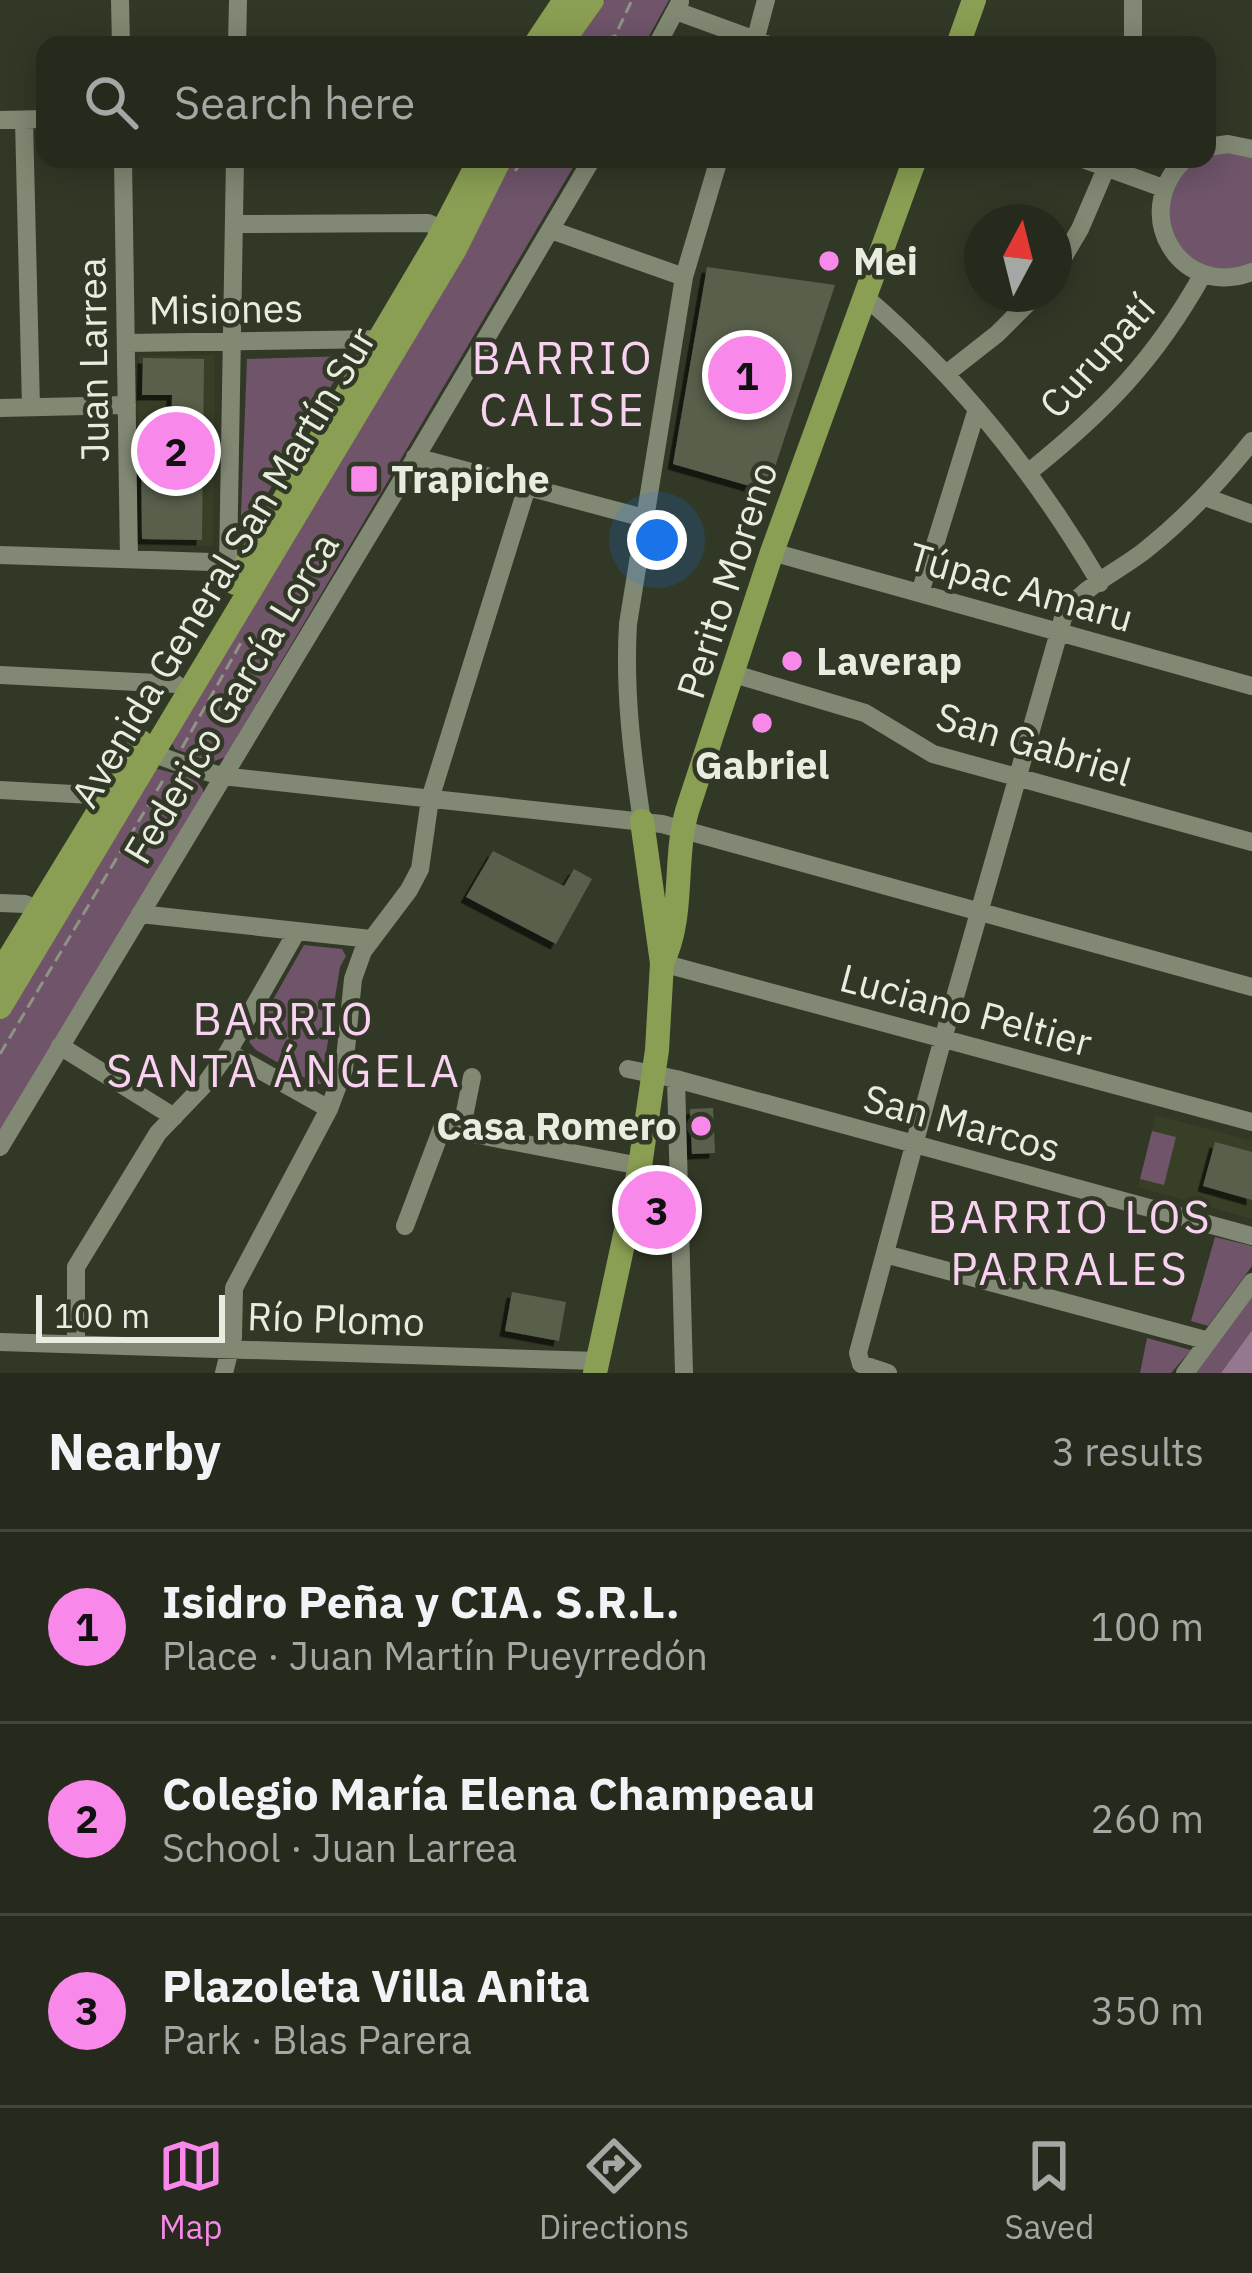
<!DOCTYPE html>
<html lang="en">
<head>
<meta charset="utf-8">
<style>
	body { margin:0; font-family:"IBM Plex Sans",sans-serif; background:#323629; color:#f1f3f6 }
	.compass { position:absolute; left:964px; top:204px; width:108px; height:108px; border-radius:50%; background:#262a1c; box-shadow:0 6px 30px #0003; rotate:7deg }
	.scale { position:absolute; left:36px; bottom:30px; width:189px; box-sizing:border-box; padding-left:12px; border:6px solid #e9ede1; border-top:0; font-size:33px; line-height:42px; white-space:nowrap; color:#e9ede1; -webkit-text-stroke:9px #323826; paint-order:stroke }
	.you { position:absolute; left:657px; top:540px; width:42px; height:42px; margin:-30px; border:9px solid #fff; border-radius:50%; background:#1a73e8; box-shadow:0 0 0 18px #1a73e833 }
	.badge { display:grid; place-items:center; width:78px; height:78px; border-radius:50%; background:#f888e9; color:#111; font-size:39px; font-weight:700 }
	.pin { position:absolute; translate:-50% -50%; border:6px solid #fff; box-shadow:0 3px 12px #0006 }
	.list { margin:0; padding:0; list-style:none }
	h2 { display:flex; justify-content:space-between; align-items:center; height:156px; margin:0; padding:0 48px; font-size:51px }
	h2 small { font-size:39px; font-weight:400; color:#a4a7a3 }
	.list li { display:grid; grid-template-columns:78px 1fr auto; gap:36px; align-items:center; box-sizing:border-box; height:192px; padding:0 48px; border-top:3px solid #42463b }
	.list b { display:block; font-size:45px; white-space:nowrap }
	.list p { margin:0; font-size:39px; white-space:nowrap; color:#a4a7a3 }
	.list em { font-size:39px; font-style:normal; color:#a4a7a3 }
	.icon { flex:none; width:66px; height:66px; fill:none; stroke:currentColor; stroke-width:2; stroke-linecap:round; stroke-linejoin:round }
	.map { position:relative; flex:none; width:1252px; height:1373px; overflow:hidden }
	.search { position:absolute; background:#262a1c; box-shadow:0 6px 30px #0003; left:36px; right:36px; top:36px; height:132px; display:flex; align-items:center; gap:30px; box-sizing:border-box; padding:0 42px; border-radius:24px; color:#a4a7a3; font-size:45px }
	.sheet { height:732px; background:#262a1c }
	nav { display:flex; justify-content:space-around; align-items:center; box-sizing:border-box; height:168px; border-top:3px solid #42463b; background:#262a1c; font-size:33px; color:#a4a7a3 }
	nav a { display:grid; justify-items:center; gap:6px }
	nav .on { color:#f888e9 }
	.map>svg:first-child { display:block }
</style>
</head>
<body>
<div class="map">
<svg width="1252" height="1373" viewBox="0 0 1252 1373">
	<defs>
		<filter id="shadow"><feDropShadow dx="-5.5" dy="5.5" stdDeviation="0" flood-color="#0009"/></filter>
	</defs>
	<rect width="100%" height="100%" fill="#323826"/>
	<!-- built -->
	<path fill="#373f26" d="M215 355 213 546 138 545 139 356Z
		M1156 1115 1252 1141V1219L1138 1187Z"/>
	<!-- green -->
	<path fill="#6f546a" d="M605 0H669L644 45H569Z
		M1207 147 1252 149V272L1224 278 1171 248 1163 188 1185 159H1207Z
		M509 159H578L225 757 212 762 175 749 172 743Z
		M349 356 240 540 247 359Z
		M158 769 195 779 203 789V795L0 1133V1017L152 771Z
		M304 945 342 949 346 956 340 967 321 1084H315L256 1050 249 1042Z
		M1152 1131 1176 1137 1164 1185 1140 1179Z
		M655 1185 662 1186 663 1237 647 1235Z
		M1215 1237 1252 1246V1266L1208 1326 1191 1321Z
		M1252 1294V1330L1221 1373H1194Z
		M1147 1338 1191 1350 1171 1373H1140Z"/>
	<!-- water -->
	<path fill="#967790" d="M1252 1330V1373H1221Z"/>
	<!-- building -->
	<path fill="#59604c" filter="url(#shadow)" d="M707 267 835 285 767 491 673 464Z
		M143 358 204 359 202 540 142 539 141 448H171L172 395H142Z
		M493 851 564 886 574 869 592 879 556 944 466 897Z
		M713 1108 715 1153 692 1154 690 1109Z
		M1215 1142 1252 1152V1200L1203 1186Z
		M512 1292 566 1302 559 1341 505 1331Z"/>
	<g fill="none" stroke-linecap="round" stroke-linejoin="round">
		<!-- path -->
		<path stroke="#8e9384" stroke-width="3" stroke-dasharray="12 6" stroke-linecap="butt" d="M588 45 615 36 632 0
			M515 171 524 159
			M182 748 242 641
			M0 1054 165 777"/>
		<!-- minor -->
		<path stroke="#818974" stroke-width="18" d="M120 0 121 45
			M1133 0V45
			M676 11 769 45
			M237 45 238 0
			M657 45 680 2
			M754 45 766 0
			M0 120 45 119
			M24 120 31 407
			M1207 147 1228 144 1252 149
			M123 159 129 559
			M1083 159 1163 188
			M1185 159C1128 213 1180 300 1252 272
			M234 224 428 223 454 234
			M551 230 684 277
			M1054 273 1080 229 1110 159
			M863 295C959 377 1036 474 1100 583
			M127 343 381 339 386 342
			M946 374 997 334 1037 294
			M0 408 127 405
			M415 457 644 518
			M1029 472C1105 411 1155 360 1203 274
			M1205 497 1252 514
			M772 552 1252 686
			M0 555 211 562 234 568
			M228 565 235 159
			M920 593 977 409
			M734 674 865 713 933 754 1252 842
			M0 675 176 684
			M146 751 193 768 222 776 662 824 1252 987
			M0 790 91 795 114 799
			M642 821C632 755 624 690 628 624L684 277 719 159
			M0 903 25 904 47 913
			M140 914 371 939
			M662 963 1252 1122
			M60 1046 174 1117
			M228 1052 329 1109
			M628 1069 676 1079 1252 1236
			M676 1079 684 1373
			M461 1132 472 1077
			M0 1147 419 452 592 159
			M405 1226 442 1128 640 1166
			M885 1254 1209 1341
			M0 1342 598 1361
			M76 1344V1267L158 1133 206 1083 228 1052 297 931
			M224 1373 233 1337 234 1288 329 1109 344 1069 353 979 363 951 409 890 420 869 430 799 527 487
			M888 1373 861 1364 858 1353 937 1060 1063 618C1079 587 1122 570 1148 548 1188 516 1221 480 1252 441
			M1185 1373 1252 1282"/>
		<!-- major -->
		<path stroke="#8a9f53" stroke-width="24" d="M535 45 565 0
			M560 45 592 0
			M958 45 974 0
			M235 583 438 240 480 159
			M662 963C685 917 673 860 687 811L772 552 915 159
			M0 973 141 742
			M0 1007 455 249 500 159
			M595 1373 640 1166 657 1050 662 963 642 821"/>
	</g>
	<!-- markers -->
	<g fill="#f888e9" stroke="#323826" stroke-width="4.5">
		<circle cx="829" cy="261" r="12"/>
		<rect x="349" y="464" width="30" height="30" rx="6"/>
		<circle cx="792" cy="661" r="12"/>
		<circle cx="762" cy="723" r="12"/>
		<circle cx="701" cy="1126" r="12"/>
	</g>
	<g text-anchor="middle" stroke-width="9" stroke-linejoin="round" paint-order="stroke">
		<!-- poi labels -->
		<g font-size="39" font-weight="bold" fill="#e9ede1" stroke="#323826" text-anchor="start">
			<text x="853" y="275">Mei</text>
			<text x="391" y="493">Trapiche</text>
			<text x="816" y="675">Laverap</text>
			<text x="762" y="779" text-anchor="middle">Gabriel</text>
			<text x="677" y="1140" text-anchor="end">Casa Romero</text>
		</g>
		<!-- street labels -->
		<g font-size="39" fill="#e9ede1" stroke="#323826">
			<text transform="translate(226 309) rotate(-1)" y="14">Misiones</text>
			<text transform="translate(1097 356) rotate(-48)" y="14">Curupatí</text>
			<text transform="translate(93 360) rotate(-91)" y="14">Juan Larrea</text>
			<text transform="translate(223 567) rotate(-59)" y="14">Avenida General San Martín Sur</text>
			<text transform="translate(727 580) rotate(-72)" y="14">Perito Moreno</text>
			<text transform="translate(1021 587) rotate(16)" y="14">Túpac Amaru</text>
			<text transform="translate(231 698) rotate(-59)" y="14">Federico García Lorca</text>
			<text transform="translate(1034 744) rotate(17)" y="14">San Gabriel</text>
			<text transform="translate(966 1010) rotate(15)" y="14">Luciano Peltier</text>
			<text transform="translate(962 1123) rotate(15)" y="14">San Marcos</text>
			<text transform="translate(336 1319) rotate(2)" y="14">Río Plomo</text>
		</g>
		<!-- quarter labels -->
		<g font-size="45" letter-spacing="3" fill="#f9d2f2" stroke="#323826">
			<text x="563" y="374">BARRIO<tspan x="563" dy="52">CALISE</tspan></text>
			<text x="284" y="1035">BARRIO<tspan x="284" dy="52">SANTA ÁNGELA</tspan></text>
			<text x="1070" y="1233">BARRIO LOS<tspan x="1070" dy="52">PARRALES</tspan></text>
		</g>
	</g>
</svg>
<svg class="compass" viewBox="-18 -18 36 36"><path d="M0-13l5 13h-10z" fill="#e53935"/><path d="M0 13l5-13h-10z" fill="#a4a7a3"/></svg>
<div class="scale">100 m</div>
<div class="you"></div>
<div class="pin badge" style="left:747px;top:375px">1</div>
<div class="pin badge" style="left:176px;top:451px">2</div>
<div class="pin badge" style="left:657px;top:1210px">3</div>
<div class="search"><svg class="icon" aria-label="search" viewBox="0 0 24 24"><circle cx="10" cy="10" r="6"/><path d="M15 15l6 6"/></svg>Search here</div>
</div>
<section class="sheet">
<h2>Nearby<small>3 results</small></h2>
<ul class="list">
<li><span class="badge">1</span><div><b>Isidro Peña y CIA. S.R.L.</b><p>Place · Juan Martín Pueyrredón</p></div><em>100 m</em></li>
<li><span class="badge">2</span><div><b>Colegio María Elena Champeau</b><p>School · Juan Larrea</p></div><em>260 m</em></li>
<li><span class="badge">3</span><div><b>Plazoleta Villa Anita</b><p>Park · Blas Parera</p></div><em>350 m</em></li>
</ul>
</section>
<nav>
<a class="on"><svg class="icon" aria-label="map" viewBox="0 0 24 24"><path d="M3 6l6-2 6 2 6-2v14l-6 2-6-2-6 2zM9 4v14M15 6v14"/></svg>Map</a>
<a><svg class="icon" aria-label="directions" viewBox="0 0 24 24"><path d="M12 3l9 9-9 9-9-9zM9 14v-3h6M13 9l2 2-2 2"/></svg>Directions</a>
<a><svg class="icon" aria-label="saved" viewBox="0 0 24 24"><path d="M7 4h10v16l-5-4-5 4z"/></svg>Saved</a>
</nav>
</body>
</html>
